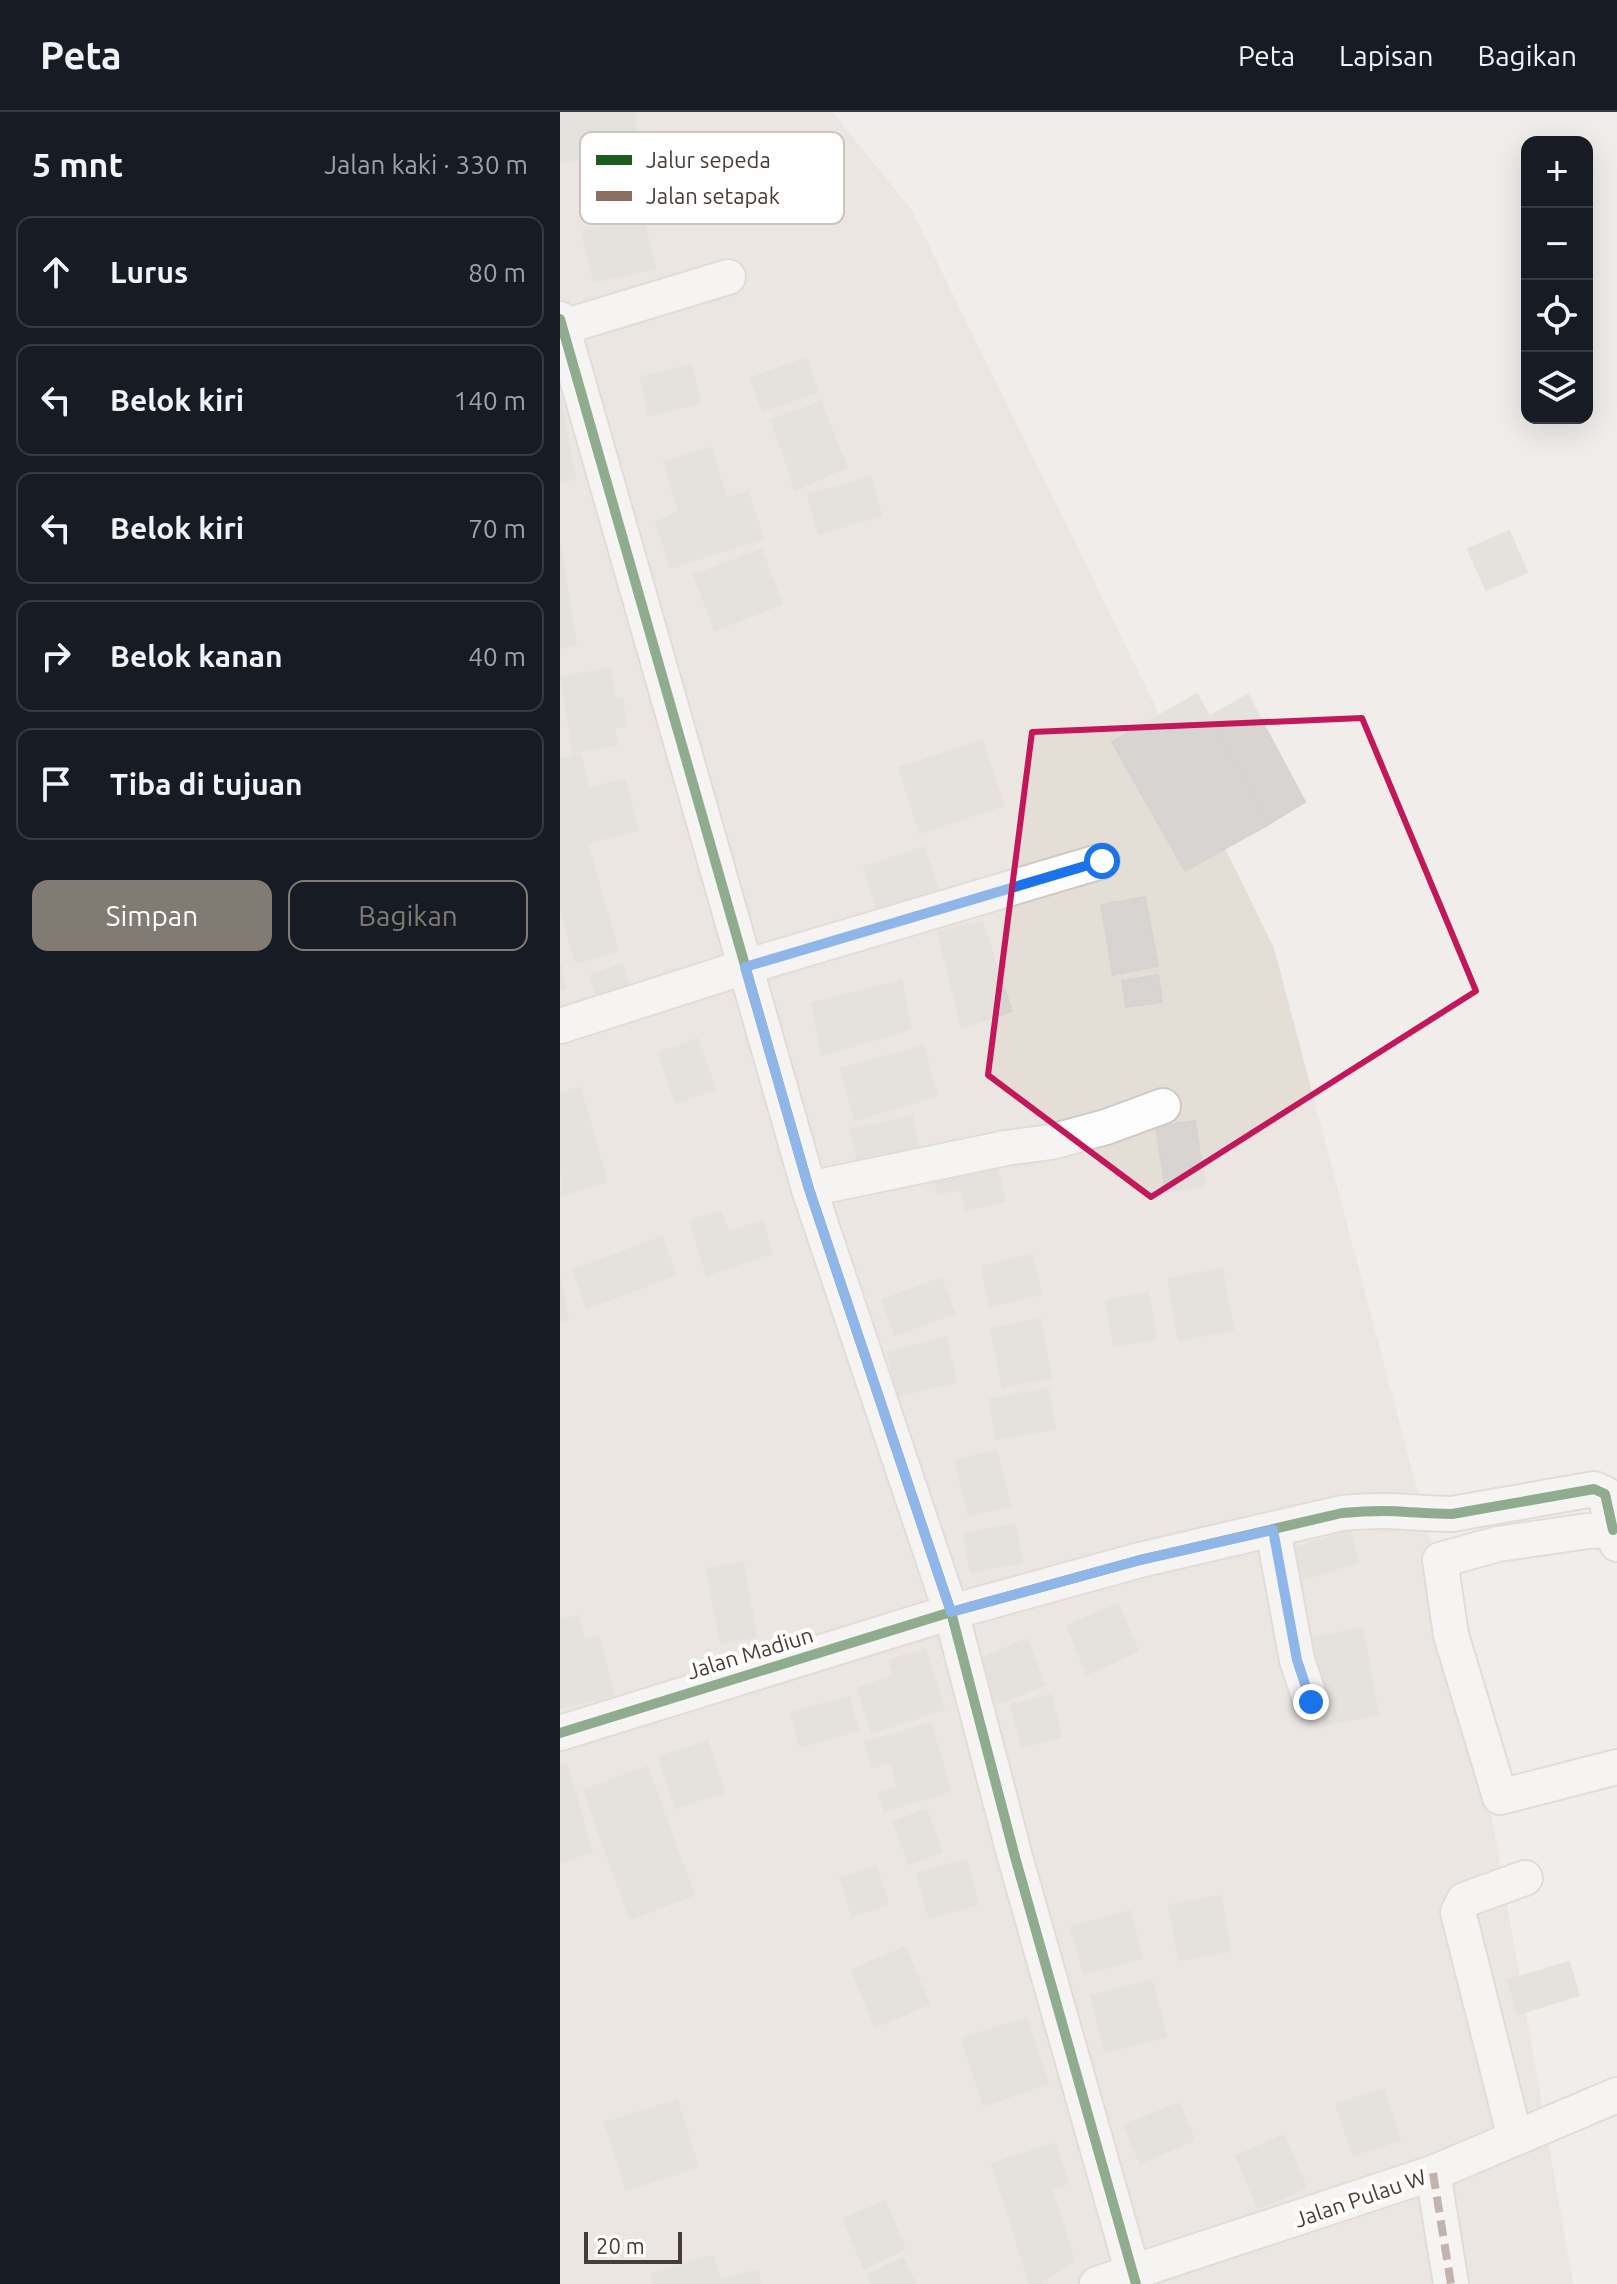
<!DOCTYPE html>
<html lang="id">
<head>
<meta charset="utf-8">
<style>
	body { margin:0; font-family:Ubuntu,sans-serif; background:#20242c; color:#f1f3f6 }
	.controls { position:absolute; right:24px; top:24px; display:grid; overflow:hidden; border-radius:16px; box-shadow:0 8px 32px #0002 }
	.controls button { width:72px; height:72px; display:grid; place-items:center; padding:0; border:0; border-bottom:2px solid #363941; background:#171b24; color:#f1f3f6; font:40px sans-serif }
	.scale { position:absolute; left:24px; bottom:20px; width:98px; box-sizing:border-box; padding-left:8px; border:4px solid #473d35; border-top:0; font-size:22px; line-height:28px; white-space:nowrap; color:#473d35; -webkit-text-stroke:6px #fff; paint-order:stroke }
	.stop { position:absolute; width:24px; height:24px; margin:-18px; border:6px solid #1a73e8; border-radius:50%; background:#fff }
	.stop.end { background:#1a73e8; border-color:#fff; box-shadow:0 2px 8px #0008 }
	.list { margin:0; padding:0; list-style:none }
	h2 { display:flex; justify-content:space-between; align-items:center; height:104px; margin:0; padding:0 32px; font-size:34px }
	h2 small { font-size:26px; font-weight:400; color:#9ea1a6 }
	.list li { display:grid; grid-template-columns:52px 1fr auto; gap:24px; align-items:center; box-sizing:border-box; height:112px; margin:0 16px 16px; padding:0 16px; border:2px solid #363941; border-radius:16px }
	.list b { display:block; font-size:30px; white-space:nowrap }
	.list em { font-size:26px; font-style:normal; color:#9ea1a6 }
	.actions { display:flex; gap:16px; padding:24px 32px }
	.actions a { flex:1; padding:18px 0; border:2px solid #827b74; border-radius:16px; text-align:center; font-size:28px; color:#827b74 }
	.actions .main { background:#827b74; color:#fff }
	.icon { flex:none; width:44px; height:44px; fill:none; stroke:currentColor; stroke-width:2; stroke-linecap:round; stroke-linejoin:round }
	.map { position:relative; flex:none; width:1057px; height:2172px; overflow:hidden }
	header { display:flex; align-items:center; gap:48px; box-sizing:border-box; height:112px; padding:0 40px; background:#171b24; border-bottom:2px solid #363941 }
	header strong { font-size:38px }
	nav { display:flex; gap:44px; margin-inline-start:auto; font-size:28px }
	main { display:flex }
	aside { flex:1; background:#171b24 }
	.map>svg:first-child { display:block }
</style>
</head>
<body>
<header>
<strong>Peta</strong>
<nav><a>Peta</a><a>Lapisan</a><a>Bagikan</a></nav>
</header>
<main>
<aside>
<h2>5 mnt<small>Jalan kaki · 330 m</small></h2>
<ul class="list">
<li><svg class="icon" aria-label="ahead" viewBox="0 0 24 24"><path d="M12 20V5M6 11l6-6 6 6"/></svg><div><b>Lurus</b></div><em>80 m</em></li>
<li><svg class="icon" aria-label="left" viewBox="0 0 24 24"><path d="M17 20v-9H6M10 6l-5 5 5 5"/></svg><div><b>Belok kiri</b></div><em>140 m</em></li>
<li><svg class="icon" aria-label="left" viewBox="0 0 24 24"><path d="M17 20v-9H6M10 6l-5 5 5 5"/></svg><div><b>Belok kiri</b></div><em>70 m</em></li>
<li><svg class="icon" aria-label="right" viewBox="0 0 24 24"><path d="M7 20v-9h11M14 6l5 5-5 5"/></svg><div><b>Belok kanan</b></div><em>40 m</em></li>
<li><svg class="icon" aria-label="arrive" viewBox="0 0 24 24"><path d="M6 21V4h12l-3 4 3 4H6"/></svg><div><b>Tiba di tujuan</b></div></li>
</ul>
<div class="actions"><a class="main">Simpan</a><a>Bagikan</a></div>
</aside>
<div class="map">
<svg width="1057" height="2172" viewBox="0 0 1057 2172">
	<rect width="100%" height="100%" fill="#f0edea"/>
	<!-- residential -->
	<path fill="#e5ded7" d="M0 0H272L351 97 714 836 909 1574 1013 2172H0Z"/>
	<!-- building -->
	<path fill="#d8d4d1" stroke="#d8d3cf" stroke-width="2" d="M0 0H74L79 38 0 50Z
		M83 105 95 156 34 170 22 120Z
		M246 246 257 280 203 299 191 266Z
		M131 253 140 291 89 303 81 265Z
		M0 284 15 367 0 370Z
		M261 290 275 327 225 346 211 308Z
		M275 327 287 355 235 378 225 346Z
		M151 336 166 386 119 400 104 350Z
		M310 365 321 403 259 422 248 383Z
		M188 380 203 426 111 456 96 410 119 400Z
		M949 419 967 460 926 478 908 437Z
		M0 433 16 533 0 536Z
		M201 438 222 492 155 518 134 463Z
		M50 557 55 587 62 586 66 614 54 616 57 633 13 640 1 565Z
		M637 582 709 712 625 759 552 630Z
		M688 583 745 690 709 712 650 604Z
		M422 628 444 693 360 721 339 656Z
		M20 642 29 676 65 667 78 718 0 737V647Z
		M27 731 58 839 16 851 0 796V739Z
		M364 735 381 787 320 807 304 755Z
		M585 785 598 854 553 863 541 793Z
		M422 810 452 899 402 916 378 820Z
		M0 852 5 877 0 878Z
		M62 852 72 880 39 891 30 864Z
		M598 863 602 890 566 895 562 869Z
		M341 869 351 917 262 943 252 891Z
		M138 927 155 977 116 991 98 941Z
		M363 934 377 984 295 1008 281 957Z
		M20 976 47 1070 2 1083 0 981Z
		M352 1004 358 1036 298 1050 290 1018Z
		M635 1009 645 1074 606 1080 596 1015Z
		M435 1050 445 1089 406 1098 401 1077 378 1082 374 1065Z
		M161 1099 168 1120 202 1109 212 1141 147 1163 130 1109Z
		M102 1125 116 1163 27 1196 13 1158Z
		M472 1143 481 1182 430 1194 422 1155Z
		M662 1157 673 1218 619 1228 608 1167Z
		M0 1166 8 1208 0 1210Z
		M381 1166 395 1201 335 1223 322 1188Z
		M588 1181 596 1227 554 1234 546 1189Z
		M480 1207 491 1265 443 1275 431 1217Z
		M386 1225 396 1270 337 1284 328 1241Z
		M488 1277 495 1317 436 1327 430 1287Z
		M436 1338 450 1393 409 1404 395 1349Z
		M455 1412 462 1450 411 1460 404 1422Z
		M790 1420 798 1450 743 1467 734 1436Z
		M183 1450 196 1525 161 1531 147 1457Z
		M558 1492 578 1539 527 1562 507 1514Z
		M18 1504 24 1528 39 1524 53 1583 0 1596V1509Z
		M802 1516 818 1602 764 1613 748 1527Z
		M467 1527 485 1573 436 1592 418 1548Z
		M365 1537 384 1597 312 1621 298 1576 335 1564 329 1549Z
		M491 1583 501 1625 462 1635 451 1593Z
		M289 1585 298 1618 240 1635 231 1601Z
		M370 1611 391 1679 324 1699 318 1681 338 1675 331 1650 312 1655 305 1631Z
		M148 1629 164 1680 115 1696 99 1645Z
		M6 1651 32 1740 0 1750V1653Z
		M87 1655 134 1783 70 1807 24 1678Z
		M366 1697 382 1740 349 1752 334 1710Z
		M406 1748 418 1792 369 1806 357 1761Z
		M316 1755 328 1792 292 1804 280 1766Z
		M661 1784 670 1839 619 1848 609 1793Z
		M570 1799 582 1846 524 1862 511 1815Z
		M345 1835 369 1892 315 1915 292 1858Z
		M1009 1850 1019 1883 958 1902 948 1868Z
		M592 1869 606 1925 545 1940 531 1884Z
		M466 1906 488 1971 424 1994 402 1927Z
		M824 1977 840 2028 793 2043 776 1992Z
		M117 1988 138 2055 66 2078 45 2011Z
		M619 1991 634 2028 580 2051 564 2013Z
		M724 2023 746 2076 698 2096 676 2044Z
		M495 2031 508 2071 491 2077 514 2148 479 2172H470L432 2052Z
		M325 2089 345 2137 304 2156 283 2107Z
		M153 2144 160 2168 197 2158 201 2172H94L91 2162Z
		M343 2146 355 2172H311L307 2163Z"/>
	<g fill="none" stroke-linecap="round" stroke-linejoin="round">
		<!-- minor casing -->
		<g stroke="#cdc9c6" stroke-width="38">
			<path id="minor" d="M0 207 249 1077 391 1500 455 1745 576 2172
				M0 216 168 165
				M0 914 185 855 542 749
				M249 1077 446 1036 491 1030 546 1015 603 994
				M713 1418 737 1548 751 1590
				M1057 1432 1053 1418 1028 1419 938 1432 880 1448 891 1523 940 1685 1057 1655
				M0 1621 391 1500 580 1448 782 1401C804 1399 826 1398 847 1400 863 1401 877 1402 892 1402L1034 1377 1045 1382 1053 1418
				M955 2026 898 1800 904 1788 965 1766
				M873 2061 891 2172
				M537 2172 873 2061 1057 1983"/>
		</g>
		<!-- minor -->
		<use href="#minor" stroke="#fdfcfc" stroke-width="34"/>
		<!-- quiet -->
		<path stroke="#8d6e63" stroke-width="8" stroke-dasharray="16 8" stroke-linecap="butt" d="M873 2061 891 2172"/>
		<!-- cycleway casing -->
		<g stroke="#fff" stroke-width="15">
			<path id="cycleway" d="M0 207 249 1077 391 1500 455 1745 576 2172
				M0 1621 391 1500 580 1448 782 1401C804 1399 826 1398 847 1400 863 1401 877 1402 892 1402L1034 1377 1045 1382 1053 1418"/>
		</g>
		<!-- cycleway -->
		<use href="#cycleway" stroke="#1b5e20" stroke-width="10"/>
	</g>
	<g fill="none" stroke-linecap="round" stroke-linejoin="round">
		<!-- route -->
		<path stroke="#1a73e8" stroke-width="10" d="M542 749 185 855 249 1077 391 1500 580 1448 713 1418 737 1548 751 1590"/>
	</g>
	<!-- marked area -->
	<path d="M0 0H1057V2172H0ZM802 606 916 879 591 1085 428 963 472 620Z" fill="#f0edea" fill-opacity=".55" fill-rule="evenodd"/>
	<path fill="none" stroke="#c2185b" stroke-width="6" stroke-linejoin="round" d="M802 606 916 879 591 1085 428 963 472 620Z"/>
	<g text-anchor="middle" stroke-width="8" stroke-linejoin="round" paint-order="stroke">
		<!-- street labels -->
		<g font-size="22" fill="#473d35" stroke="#fff">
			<text transform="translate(190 1541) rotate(-17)" y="8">Jalan Madiun</text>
			<text transform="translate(800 2086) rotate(-19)" y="8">Jalan Pulau W</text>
		</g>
	</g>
	<!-- legend -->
	<rect x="20" y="20" width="264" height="92" rx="12" fill="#fff" stroke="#c8c5c2" stroke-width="2"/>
	<rect x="36" y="43" width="36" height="10" fill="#1b5e20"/>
	<rect x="36" y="79" width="36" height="10" fill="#8d6e63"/>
	<g font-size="22" fill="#473d35">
		<text x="86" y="56">Jalur sepeda</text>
		<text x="86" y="92">Jalan setapak</text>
	</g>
</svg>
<div class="controls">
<button>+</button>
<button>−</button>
<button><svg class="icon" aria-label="locate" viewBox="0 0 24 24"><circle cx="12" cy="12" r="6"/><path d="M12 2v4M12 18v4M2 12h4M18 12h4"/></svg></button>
<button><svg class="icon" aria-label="layers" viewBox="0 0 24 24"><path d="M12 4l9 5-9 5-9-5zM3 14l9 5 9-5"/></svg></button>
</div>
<div class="scale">20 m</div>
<div class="stop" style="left:542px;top:749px"></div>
<div class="stop end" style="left:751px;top:1590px"></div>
</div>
</main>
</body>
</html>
